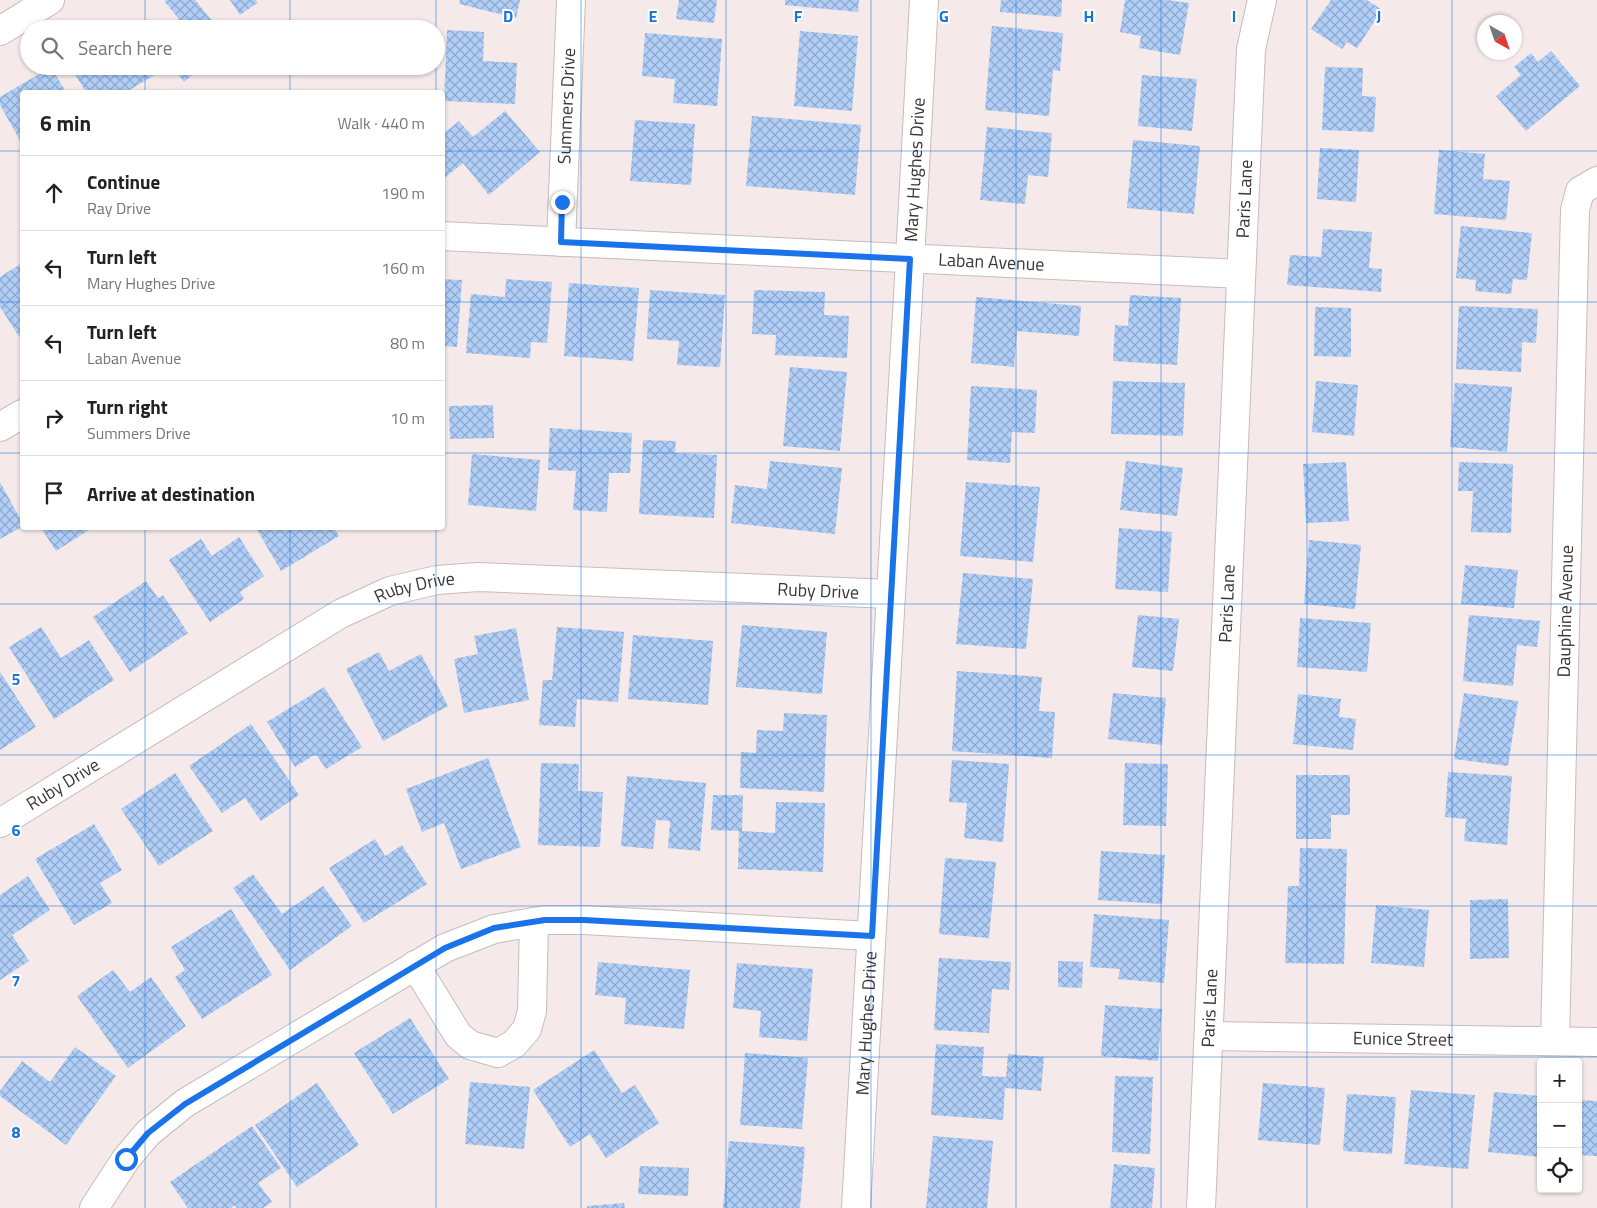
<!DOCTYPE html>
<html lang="en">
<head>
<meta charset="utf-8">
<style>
	body { margin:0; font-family:"Titillium Web",sans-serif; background:#f6f6f6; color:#222 }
	.controls { position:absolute; right:15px; bottom:15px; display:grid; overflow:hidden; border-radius:5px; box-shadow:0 1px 4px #0004 }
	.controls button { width:45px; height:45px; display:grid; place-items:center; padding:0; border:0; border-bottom:1px solid #e0e0e0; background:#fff; color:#222; font:25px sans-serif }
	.compass { position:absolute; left:1477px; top:15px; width:45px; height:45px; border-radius:50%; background:#fff; box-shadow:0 1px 4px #0004; rotate:140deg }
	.stop { position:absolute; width:15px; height:15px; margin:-11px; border:4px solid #1a73e8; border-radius:50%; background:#fff }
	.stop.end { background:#1a73e8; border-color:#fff; box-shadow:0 1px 5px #0008 }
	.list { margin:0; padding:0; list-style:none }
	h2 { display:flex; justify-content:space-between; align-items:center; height:65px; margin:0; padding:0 20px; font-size:21px }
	h2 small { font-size:16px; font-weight:400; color:#767676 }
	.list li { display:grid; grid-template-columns:32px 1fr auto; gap:15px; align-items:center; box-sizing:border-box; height:75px; padding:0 20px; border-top:1px solid #e0e0e0 }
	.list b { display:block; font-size:19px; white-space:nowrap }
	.list p { margin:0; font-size:16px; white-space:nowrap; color:#767676 }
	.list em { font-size:16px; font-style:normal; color:#767676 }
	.icon { flex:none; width:28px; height:28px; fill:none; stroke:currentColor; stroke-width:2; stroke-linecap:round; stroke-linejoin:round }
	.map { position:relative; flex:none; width:1597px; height:1208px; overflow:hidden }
	.search { position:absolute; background:#fff; box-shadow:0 1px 4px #0004; left:20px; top:20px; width:425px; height:55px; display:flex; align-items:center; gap:12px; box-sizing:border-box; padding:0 18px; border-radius:28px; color:#767676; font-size:19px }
	.panel { position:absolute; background:#fff; box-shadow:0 1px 4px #0004; left:20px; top:90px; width:425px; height:440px; border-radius:5px }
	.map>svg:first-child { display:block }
</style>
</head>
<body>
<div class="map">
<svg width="1597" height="1208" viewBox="0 0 1597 1208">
	<defs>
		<pattern id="building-cross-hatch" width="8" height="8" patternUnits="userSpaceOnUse" patternTransform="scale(1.25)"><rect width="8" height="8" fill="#afcef8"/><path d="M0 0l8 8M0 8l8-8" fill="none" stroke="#90a8ca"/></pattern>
	</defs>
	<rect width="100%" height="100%" fill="#f5e9e9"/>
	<!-- building -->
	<path fill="url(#building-cross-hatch)" d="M166 0H195L219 29H168L179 19 165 2Z
		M230 0H256L257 3 240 15Z
		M460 0H520L516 18 459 4Z
		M679 0H717L714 23 676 19Z
		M785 0H859L858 12 785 5Z
		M1001 0H1062L1061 17 1000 12Z
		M1125 0H1167L1189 3 1180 55 1139 48 1141 36 1120 32Z
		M1331 0H1367L1382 10 1357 48 1347 42 1342 49 1311 29Z
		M126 20 131 29H112Z
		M992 26 1063 33 1060 71 1053 70 1049 116 985 110Z
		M447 30 484 32 483 61 517 63 515 104 444 101Z
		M800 31 858 36 852 111 794 106Z
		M645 33 722 39 717 106 673 103 675 79 642 76Z
		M1551 51 1580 86 1526 131 1496 96 1521 75 1514 67 1531 53 1538 62Z
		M70 66H154L158 73 126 92H86Z
		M171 66H203L184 82Z
		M51 67 66 92H22V144L0 105V97Z
		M1325 67 1363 68 1362 96 1376 97 1374 132 1322 130Z
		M1142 75 1197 79 1192 131 1138 126Z
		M332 90 363 91V92H332Z
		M505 111 540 152 489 195 463 163 442 180V135L459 121 473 137Z
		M752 116 861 125 855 195 746 186Z
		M635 120 695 124 691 185 630 181Z
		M987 127 1052 133 1048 177 1028 175 1025 204 980 200Z
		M1133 140 1200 146 1194 214 1127 208Z
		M1320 148 1359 150 1356 202 1317 199Z
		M1439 150 1485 154 1483 179 1510 181 1506 220 1434 214Z
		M1461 226 1532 233 1527 280 1513 279 1511 294 1475 291 1476 280 1456 278Z
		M1323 229 1372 232 1369 268 1382 269 1381 292 1287 285 1290 255 1321 257Z
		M22 263V341L0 307V277Z
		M442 279 462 280 457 347 442 346Z
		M506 279 552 282 547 343 531 342 530 358 466 353 471 294 505 297Z
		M569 283 639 288 633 361 564 356Z
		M650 290 725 295 720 367 677 365 679 341 647 339Z
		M754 290 825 292 824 315 849 316 847 358 775 355 776 335 752 334Z
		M1130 295 1181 298 1177 365 1113 361 1115 325 1128 326Z
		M976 297 1081 306 1079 336 1017 331 1014 367 971 363Z
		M1459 306 1538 309 1536 343 1522 342 1521 372 1456 369Z
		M1315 307 1351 308V357L1314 356Z
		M790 367 847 372 840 451 783 446Z
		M1113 381 1185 383 1183 436 1111 434Z
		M1316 381 1358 385 1354 436 1312 432Z
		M1455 383 1512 387 1507 452 1450 447Z
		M971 386 1037 390 1035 433 1012 432 1010 463 967 460Z
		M493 405 494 438 450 439 449 406Z
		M550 428 632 433 630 473H609L607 512 573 510 576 471 548 470Z
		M643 440 676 441 675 453 717 455 714 518 639 514Z
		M472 454 540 460 536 511 468 505Z
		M770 461 842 468 835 534 731 523 735 485 767 489Z
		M1126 461 1183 468 1177 516 1120 510Z
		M1346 462 1349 521 1306 523 1303 464Z
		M1459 462 1513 464 1511 533 1471 532 1473 491H1458Z
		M0 482 22 522V527L0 539Z
		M966 482 1040 487 1033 562 960 556Z
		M41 528H92L56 551Z
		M256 528H334L339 536 281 571Z
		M1119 528 1172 532 1168 592 1115 589Z
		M239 537 264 576 240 592 244 599 210 622 169 560 201 539 212 556Z
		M1309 540 1361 545 1355 609 1304 604Z
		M1465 565 1518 570 1514 608 1461 604Z
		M963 573 1033 579 1026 649 956 644Z
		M146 581 158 598 163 595 188 633 130 672 93 617Z
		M1138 615 1179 619 1173 671 1132 667Z
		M1469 615 1540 621 1537 647 1517 645 1513 686 1463 681Z
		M1300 618 1371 623 1367 672 1297 667Z
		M742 625 827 632 822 694 736 687Z
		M41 627 61 658 89 640 114 680 54 719 9 647Z
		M557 627 624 632 618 702 577 699 575 727 539 725 543 680H552Z
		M516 628 529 700 464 713 454 659 478 654 474 636Z
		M633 635 713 641 708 705 628 699Z
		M379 652 389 671 421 654 448 706 383 741 346 669Z
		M957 671 1042 677 1039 711 1055 712 1052 758 952 751Z
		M0 672 36 727 0 750Z
		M324 687 362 747 326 769 316 754 295 767 267 722Z
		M1113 693 1166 698 1162 745 1108 739Z
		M1464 693 1518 701 1508 766 1454 759Z
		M1298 694 1341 699 1339 717 1356 719 1353 750 1293 744Z
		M784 713 827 715 824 792 740 788 741 752 756 753 757 730 783 731Z
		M251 724 299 795 261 821 245 798 222 813 189 766Z
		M488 758 521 847 461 869 444 823 422 832 406 789Z
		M952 760 1009 764 1003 842 964 838 967 803 949 802Z
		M541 763 579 764 578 791 603 792 600 847 538 845Z
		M1125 763 1168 764 1166 826 1123 825Z
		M1448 772 1512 776 1507 845 1464 841 1466 819 1445 817Z
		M175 773 213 831 159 866 121 809Z
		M1296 775H1350V815H1331V839H1296Z
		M627 776 706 783 700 851 668 848 670 821 656 820 653 849 621 846Z
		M713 795H743L742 831 775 833 776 802 825 803 823 872 738 869 739 831 711 830Z
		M94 824 122 870 100 883 112 903 74 925 35 859Z
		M375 839 385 856 402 845 427 884 364 923 329 868Z
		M1300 848 1347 849 1344 964 1285 963 1288 886H1299Z
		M1101 851 1165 855 1162 904 1098 900Z
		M945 858 996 862 989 938 939 934Z
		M253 874 282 914 323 886 352 926 290 970 233 888Z
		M28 876 50 910 12 935 29 961 0 980V895Z
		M1508 899 1509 958 1470 959V900Z
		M1376 905 1429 910 1424 967 1371 963Z
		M231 909 272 975 202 1019 175 977 185 970 171 947Z
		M1094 914 1169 920 1164 983 1118 979 1120 969 1090 967Z
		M939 958 1011 962 1009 990 992 989 989 1033 934 1030Z
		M1058 961 1083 962 1082 988 1058 987Z
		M598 962 690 970 684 1029 624 1024 626 998 595 995Z
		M737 963 813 969 807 1041 759 1037 761 1011 733 1008Z
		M113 970 130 992 151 977 186 1026 128 1068 77 996Z
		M1105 1005 1162 1009 1158 1061 1101 1056Z
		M410 1018 449 1079 393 1114 354 1053Z
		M936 1044 984 1047 982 1076 1006 1077 1008 1054 1044 1057 1041 1091 1005 1088 1003 1120 931 1115Z
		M75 1047 116 1076 66 1145 0 1096V1091L22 1061 50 1082Z
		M594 1050 622 1093 635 1085 659 1123 606 1158 590 1134 570 1147 533 1090Z
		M745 1053 808 1058 802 1129 740 1125Z
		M1115 1076 1153 1077 1150 1154 1112 1152Z
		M470 1082 530 1087 524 1149 465 1144Z
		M317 1083 359 1145 297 1187 255 1125Z
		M1263 1083 1325 1088 1320 1145 1258 1140Z
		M1411 1090 1475 1095 1468 1169 1404 1164Z
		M1494 1092 1541 1096V1157L1488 1152Z
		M1347 1094 1396 1097 1392 1154 1343 1151Z
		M1578 1100 1597 1101V1156L1578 1155Z
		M252 1126 281 1168 258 1183 272 1202 263 1208H237L235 1205 231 1208H188L170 1182Z
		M933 1136 993 1141 987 1208H926Z
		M729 1141 805 1147 800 1208H723Z
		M1114 1164 1155 1168 1152 1208H1110Z
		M640 1166 689 1168 688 1196 638 1194Z
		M624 1203 625 1208H587V1206Z"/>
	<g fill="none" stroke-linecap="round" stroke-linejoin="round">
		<!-- minor casing -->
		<g stroke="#c7bcbc" stroke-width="30">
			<g id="minor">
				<path d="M0 31 50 0"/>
				<path id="s1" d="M442 236 1241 274"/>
				<path id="s2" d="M561 242 571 0"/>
				<path d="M0 427 22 414"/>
				<path id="s3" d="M0 823 340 614 390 591 437 580 478 577 891 594"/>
				<path d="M415 965 458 1035 470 1045 498 1053 514 1044 527 1029 532 1011 534 922"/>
				<path id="s4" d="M1209 1036 1597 1042"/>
				<path id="s5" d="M1555 1041 1575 210 1580 191 1597 181"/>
				<path d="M94 1208 126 1159 148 1133 185 1103 445 948 494 929 545 920H584L871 936"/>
				<path id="s6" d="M856 1208 909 278 924 0"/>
				<path id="s7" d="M1201 1208 1251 49 1262 0"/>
			</g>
		</g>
		<!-- minor -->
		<use href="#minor" stroke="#fff" stroke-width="28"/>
	</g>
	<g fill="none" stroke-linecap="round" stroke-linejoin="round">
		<!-- route -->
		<path stroke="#1a73e8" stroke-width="6" d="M126 1159 148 1133 185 1104 445 948 494 928 545 920H584L872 936 910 259 561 242 562 202"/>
	</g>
	<!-- grid -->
	<path fill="none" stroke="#1874dd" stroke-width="1" stroke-opacity="0.55" d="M145 0V29M290 0V29M436 0V29M581 0V1208M726 0V1208M871 0V1208M1016 0V1208M1161 0V1208M1307 0V1208M1452 0V1208M145 66V92M290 66V92M436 66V92M0 151H22M442 151H1597M0 302H22M442 302H1597M0 453H22M442 453H1597M145 528V1208M290 528V1208M436 528V1208M0 604H1597M0 755H1597M0 906H1597M0 1057H1597"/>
	<g text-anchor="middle" stroke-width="4" stroke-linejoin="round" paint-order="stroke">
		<!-- street labels -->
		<g font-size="18" fill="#3b3636" stroke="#fff">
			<text dy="6" stroke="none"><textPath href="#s2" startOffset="136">Summers Drive</textPath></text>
			<text dy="6" stroke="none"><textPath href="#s6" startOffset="1040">Mary Hughes Drive</textPath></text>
			<text dy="6" stroke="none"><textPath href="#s7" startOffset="1010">Paris Lane</textPath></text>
			<text dy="6" stroke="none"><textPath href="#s1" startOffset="550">Laban Avenue</textPath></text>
			<text dy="6" stroke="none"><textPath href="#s3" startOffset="479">Ruby Drive</textPath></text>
			<text dy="6" stroke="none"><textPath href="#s3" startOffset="884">Ruby Drive</textPath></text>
			<text dy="6" stroke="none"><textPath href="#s7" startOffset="605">Paris Lane</textPath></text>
			<text dy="6" stroke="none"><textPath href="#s5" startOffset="430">Dauphine Avenue</textPath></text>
			<text dy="6" stroke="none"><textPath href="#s3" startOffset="74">Ruby Drive</textPath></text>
			<text dy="6" stroke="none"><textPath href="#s7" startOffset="200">Paris Lane</textPath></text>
			<text dy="6" stroke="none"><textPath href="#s6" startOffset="185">Mary Hughes Drive</textPath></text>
			<text dy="6" stroke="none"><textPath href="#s4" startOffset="194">Eunice Street</textPath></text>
		</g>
	</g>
	<g font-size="16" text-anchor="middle" font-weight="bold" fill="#1874dd" stroke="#fff" stroke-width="4" stroke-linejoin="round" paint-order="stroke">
		<text x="508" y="22">D</text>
		<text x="653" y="22">E</text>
		<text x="798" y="22">F</text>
		<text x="944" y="22">G</text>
		<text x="1089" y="22">H</text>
		<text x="1234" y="22">I</text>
		<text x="1379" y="22">J</text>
		<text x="16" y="685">5</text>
		<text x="16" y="836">6</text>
		<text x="16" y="987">7</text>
		<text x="16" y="1138">8</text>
	</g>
</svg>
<div class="controls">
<button>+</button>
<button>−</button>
<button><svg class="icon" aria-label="locate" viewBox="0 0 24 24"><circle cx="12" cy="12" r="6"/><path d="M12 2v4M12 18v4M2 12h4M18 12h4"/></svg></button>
</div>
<svg class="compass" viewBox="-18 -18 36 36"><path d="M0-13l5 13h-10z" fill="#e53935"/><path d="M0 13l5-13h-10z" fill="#767676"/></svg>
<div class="stop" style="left:126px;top:1159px"></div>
<div class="stop end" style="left:562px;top:202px"></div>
<div class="search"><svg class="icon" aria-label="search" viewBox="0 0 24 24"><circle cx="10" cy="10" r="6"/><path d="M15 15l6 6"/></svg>Search here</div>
<section class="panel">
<h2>6 min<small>Walk · 440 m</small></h2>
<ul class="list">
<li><svg class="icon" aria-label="ahead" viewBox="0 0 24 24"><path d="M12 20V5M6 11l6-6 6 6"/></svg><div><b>Continue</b><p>Ray Drive</p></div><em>190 m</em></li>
<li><svg class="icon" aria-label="left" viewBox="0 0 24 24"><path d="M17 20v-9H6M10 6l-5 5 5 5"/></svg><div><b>Turn left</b><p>Mary Hughes Drive</p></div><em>160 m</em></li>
<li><svg class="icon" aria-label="left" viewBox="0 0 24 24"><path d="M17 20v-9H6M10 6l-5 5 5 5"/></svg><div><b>Turn left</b><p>Laban Avenue</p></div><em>80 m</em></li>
<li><svg class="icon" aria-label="right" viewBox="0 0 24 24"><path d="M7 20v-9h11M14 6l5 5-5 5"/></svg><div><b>Turn right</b><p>Summers Drive</p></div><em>10 m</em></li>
<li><svg class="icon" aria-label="arrive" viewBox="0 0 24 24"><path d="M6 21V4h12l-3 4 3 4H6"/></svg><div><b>Arrive at destination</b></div></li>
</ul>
</section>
</div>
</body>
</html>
